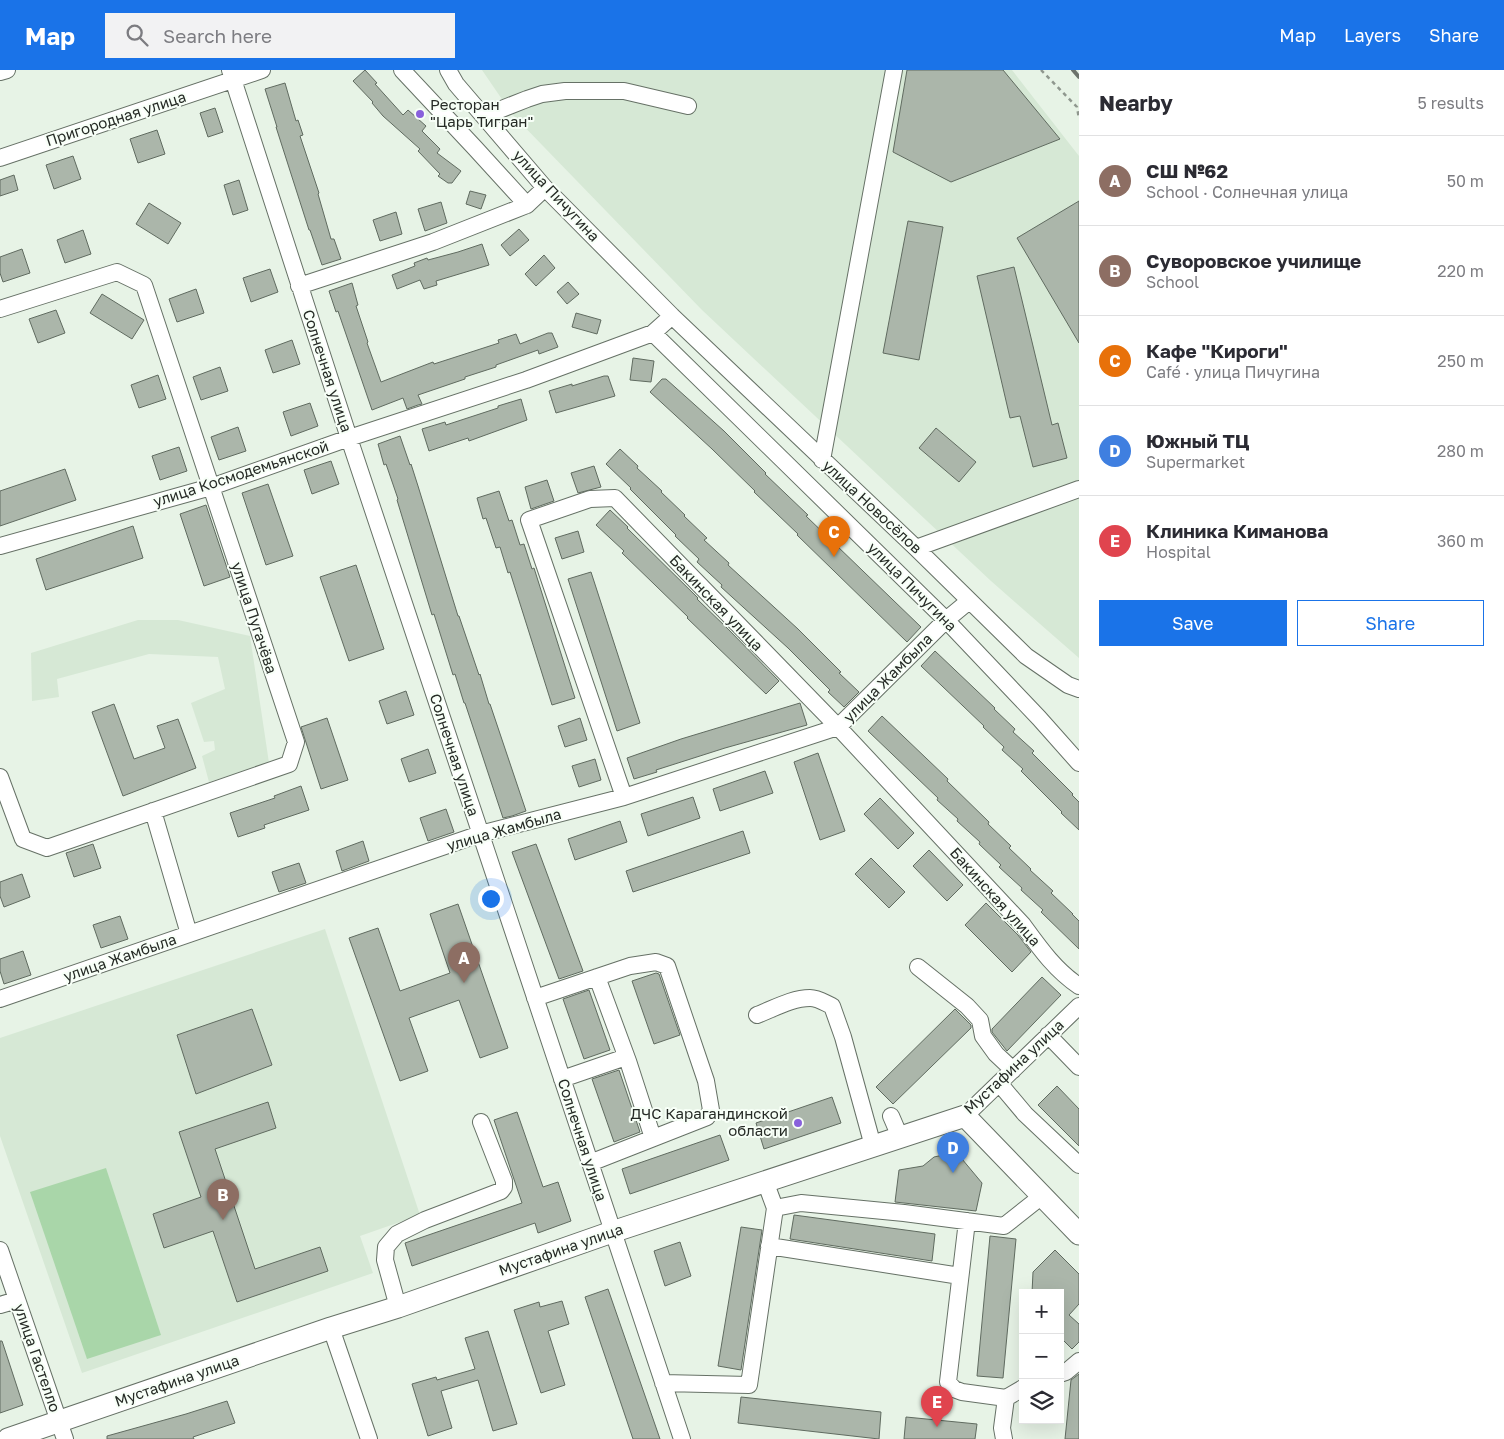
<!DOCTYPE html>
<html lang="en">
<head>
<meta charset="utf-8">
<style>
	body { margin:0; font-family:"Golos Text",sans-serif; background:#f2f2f3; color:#2b2b33 }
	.controls { position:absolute; right:15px; bottom:15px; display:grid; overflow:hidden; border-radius:0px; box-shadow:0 5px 20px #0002 }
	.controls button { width:45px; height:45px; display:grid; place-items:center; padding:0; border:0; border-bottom:1px solid #e1e1e2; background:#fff; color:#2b2b33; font:25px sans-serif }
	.you { position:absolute; left:490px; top:828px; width:18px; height:18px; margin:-12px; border:4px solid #fff; border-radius:50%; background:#1a73e8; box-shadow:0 0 0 8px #1a73e833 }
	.badge { display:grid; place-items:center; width:32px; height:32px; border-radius:50%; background:#1a73e8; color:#fff; font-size:16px; font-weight:700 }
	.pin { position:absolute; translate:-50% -41px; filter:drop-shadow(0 1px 2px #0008) }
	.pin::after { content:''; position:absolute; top:26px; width:18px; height:15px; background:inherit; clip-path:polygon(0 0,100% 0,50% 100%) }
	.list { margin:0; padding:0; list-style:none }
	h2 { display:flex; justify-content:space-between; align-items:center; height:65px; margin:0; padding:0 20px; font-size:21px }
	h2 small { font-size:16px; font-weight:400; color:#7c7c81 }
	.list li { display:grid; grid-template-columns:32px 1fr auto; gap:15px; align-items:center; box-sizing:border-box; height:90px; padding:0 20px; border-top:1px solid #e1e1e2 }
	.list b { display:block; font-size:19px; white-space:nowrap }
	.list p { margin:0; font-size:16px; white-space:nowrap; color:#7c7c81 }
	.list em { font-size:16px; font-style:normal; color:#7c7c81 }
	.actions { display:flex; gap:10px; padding:15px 20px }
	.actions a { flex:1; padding:11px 0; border:1px solid #1a73e8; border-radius:0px; text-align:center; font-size:18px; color:#1a73e8 }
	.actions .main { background:#1a73e8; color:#fff }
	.icon { flex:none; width:28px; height:28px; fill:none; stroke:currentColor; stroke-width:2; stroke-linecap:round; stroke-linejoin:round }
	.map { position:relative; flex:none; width:1079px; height:1369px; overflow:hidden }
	header { display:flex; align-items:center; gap:30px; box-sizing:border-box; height:70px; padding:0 25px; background:#1a73e8; color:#fff }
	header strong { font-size:24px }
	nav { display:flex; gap:28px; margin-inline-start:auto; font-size:18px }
	.search { width:350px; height:45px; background:#f2f2f3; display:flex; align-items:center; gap:12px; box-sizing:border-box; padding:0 18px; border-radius:0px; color:#7c7c81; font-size:19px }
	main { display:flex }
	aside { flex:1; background:#fff }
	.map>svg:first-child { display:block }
</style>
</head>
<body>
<header>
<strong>Map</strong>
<div class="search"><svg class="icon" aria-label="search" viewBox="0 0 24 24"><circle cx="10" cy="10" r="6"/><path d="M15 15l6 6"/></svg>Search here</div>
<nav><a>Map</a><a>Layers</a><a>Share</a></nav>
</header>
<main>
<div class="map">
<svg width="1079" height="1369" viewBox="0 0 1079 1369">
	<rect width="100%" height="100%" fill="#e7f3e6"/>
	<!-- built -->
	<path fill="#d6e8d5" d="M482 0H1012L1079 86V588L991 511 702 240 512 44Z
		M138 550H178L250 566 269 693 209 712 202 686 215 680 214 671 204 672 191 633 225 619 218 587 149 584 57 609 59 627 32 631 31 583Z
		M325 859 420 1145 360 1166 373 1203 82 1303 0 1066V968Z"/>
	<!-- green -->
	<path fill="#a9d6a9" d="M106 1098 161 1265 87 1289 30 1122Z"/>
	<!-- building -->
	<path fill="#abb6aa" stroke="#606b60" d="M365 0 377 13 375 14 403 45 408 40 426 56 422 61 440 79 437 83 461 101 452 113H448L438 106 440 104 418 81 420 79 383 46 372 33 373 32 353 11Z
		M907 0H1003L1060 69 951 112 893 82Z
		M285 13 296 51 298 50 303 65 300 66 319 123 318 124 331 169H334L341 189 322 195 310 160H309L276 57H277L265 19Z
		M215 38 223 62 208 67 200 43Z
		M157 60 165 84 138 93 130 69Z
		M73 86 81 109 54 119 46 95Z
		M14 105 18 120 0 126V110Z
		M239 110 248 140 233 145 224 115Z
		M470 121 486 125 481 139 466 134Z
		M1079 131V273L1017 168Z
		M441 132 447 153 425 161 418 139Z
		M149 133 181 153 168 174 136 154Z
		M396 142 402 164 380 171 373 150Z
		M908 151 943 157 919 290 883 283Z
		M519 159 529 170 510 186 501 175Z
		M83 160 91 184 65 193 57 170Z
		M482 174 489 195 436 211 437 215 424 219 420 210 397 219 392 205 415 196 414 193 427 188 428 190 458 182Z
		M22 179 30 203 3 212 0 203V187Z
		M544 185 555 198 536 216 525 204Z
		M1014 197 1052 355 1058 353 1067 388 1033 397 1020 346 1010 348 977 206Z
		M270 199 278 222 251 232 243 208Z
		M568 212 579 224 567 234 557 222Z
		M352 213 358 235 356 236 368 272 367 273 381 312 433 292 434 294 499 273 498 270 516 264 520 274 548 263H552L558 277 539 284 538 280 496 295V297L465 307V309L418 325 422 334 418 335 407 339 403 328 372 340 338 241 336 242 329 221Z
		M196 219 204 243 177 252 169 229Z
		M102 224 144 250 132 269 90 243Z
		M56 240 65 263 38 273 29 249Z
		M576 243 601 250 597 264 572 257Z
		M292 270 300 294 273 303 265 280Z
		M633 288 654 291 651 312 630 310Z
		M220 297 228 321 201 330 193 307Z
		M158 305 166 329 139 338 131 315Z
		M604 306H608L615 326 556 343 549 321 572 314V316Z
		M662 309H666L724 361 766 403 765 404 808 445 806 446 921 557 907 572 797 465 798 464 754 422 755 421 712 379 650 322Z
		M521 329 527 350 469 371 468 368 429 381 422 359 445 352 446 355 498 338V336Z
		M310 333 318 356 291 366 283 342Z
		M238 357 246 381 219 390 211 367Z
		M936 358 976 392 959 412 919 378Z
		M400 366 410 395 411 394 418 416 458 546H459L479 605 480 604 489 634H490L526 741 512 746 503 748 465 633H464L455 604 453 605 434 544 432 545 397 430 398 429 386 394 384 395 378 374Z
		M179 377 187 401 160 410 152 386Z
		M620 379 638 396 637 398 662 421 661 422 685 445 684 446 707 468 704 470 729 493 728 495 798 559 841 602 839 603 859 622 844 637 828 622 830 620 788 578 721 517 722 515 697 492 699 489 675 466 676 465 630 419 631 418 606 394Z
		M331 391 339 414 312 424 304 400Z
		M594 396 601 417 578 423 571 403Z
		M65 399 76 430 0 456V421Z
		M547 410 554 431 531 439 525 417Z
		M268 414 293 486 266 495 242 423Z
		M499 421 509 451 512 450 520 475 524 474 532 499 534 498 575 628 552 635 510 502 508 503 500 477 496 478 486 448 483 449 477 428Z
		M206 435 230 507 204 516 180 444Z
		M610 440 628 457 627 458 698 528 697 529 728 559 779 611 766 624 687 548 688 547 622 483 624 481 596 455Z
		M133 456 143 488 46 520 36 489Z
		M578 461 584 482 562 489 555 468Z
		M356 495 384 579 349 591 320 507Z
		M591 502 640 653 617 661 568 509Z
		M935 581 995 638 994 639 1015 659 1013 662 1034 681 1032 683 1073 724 1072 725 1079 732V760L1061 743 1062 742 1021 701 1023 699 1002 680 1004 677 983 657 984 656 921 596Z
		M406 621 414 645 387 654 379 631Z
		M800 633 807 655 725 678 656 700 657 702 634 709 627 688 681 669Z
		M114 634 134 689 165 678 157 656 178 649 196 698 123 726 92 642Z
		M882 646 948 709 947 711 989 752 988 754 1011 776 1009 778 1031 799 1030 800 1053 821 1051 823 1073 844H1072L1079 851V879L1041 842 1043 840 1021 820 1022 818 999 797 1001 795 979 774 980 772 957 751 958 749 937 730 938 728 868 661Z
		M327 648 348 710 321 719 301 657Z
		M580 648 587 670 565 677 558 656Z
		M428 679 436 703 409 712 401 689Z
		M818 683 845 761 820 770 794 692Z
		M595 689 601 710 579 717 572 696Z
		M765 701 773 723 720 741 713 719Z
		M301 716 309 740 264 755 265 758 238 767 230 743 275 728 274 726Z
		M693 727 700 748 648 766 641 744Z
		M880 728 914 763 898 779 864 744Z
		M446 739 454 762 428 771 420 748Z
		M620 751 627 772 575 790 568 769Z
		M743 761 750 783 633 822 626 801Z
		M363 771 369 791 342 801 336 781Z
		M93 774 101 798 74 807 66 783Z
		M536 774 583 901 559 909 512 782Z
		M929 780 963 815 947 831 913 796Z
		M871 788 905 822 889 838 855 804Z
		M299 793 306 813 279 822 272 802Z
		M22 804 30 827 4 837 0 826V812Z
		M986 833 1018 865 1031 882 1012 902 965 855Z
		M458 834 508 978 480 988 459 930 409 948 428 1001 400 1011 349 868 378 858 400 921 450 903 430 844Z
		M120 846 128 869 101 878 93 855Z
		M23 881 31 905 4 914 0 901V889Z
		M656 903 659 904 680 965 654 974 632 911Z
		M1042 907 1061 925 1007 981 992 962V959Z
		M589 920 610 980 584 989 563 929Z
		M252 939 272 995 196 1024 177 965Z
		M955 939 971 955V958L893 1034 876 1017Z
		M619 1000 640 1062 614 1072 592 1009Z
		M1057 1016 1079 1039V1076L1038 1035Z
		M832 1027 841 1053 764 1079 756 1053Z
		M268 1032 276 1058 215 1079 255 1199 320 1177 328 1201 237 1232 213 1161 164 1178 153 1144 201 1127 179 1062Z
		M517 1042 543 1117 558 1112 571 1151 538 1163 535 1153 412 1196 405 1173 522 1133 494 1050Z
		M720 1065 729 1090 630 1124 622 1099Z
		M948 1084 962 1089 982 1113 976 1141 895 1132 899 1100 923 1096 934 1087Z
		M794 1145 935 1164 932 1191 790 1169Z
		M741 1157 762 1160 741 1300 718 1296Z
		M990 1166 1016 1169 1003 1308 977 1306Z
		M680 1172 691 1206 665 1216 654 1181Z
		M1055 1180 1079 1204V1234L1069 1245 1079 1254V1272L1072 1279 1060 1267V1223H1032L1033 1202Z
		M608 1219 660 1369H633L585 1227Z
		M562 1231 569 1254 548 1261 565 1315 541 1323 514 1240 539 1232 540 1237Z
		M488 1261 517 1354 493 1361 478 1310 441 1321 452 1358 428 1366 412 1314 436 1307 437 1310 475 1299 465 1268Z
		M0 1271H2L23 1335 0 1343Z
		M1079 1304V1369H1065L1071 1310Z
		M741 1327 881 1342 879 1369 738 1353Z
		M227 1331 235 1353 193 1367 194 1369H107V1366L186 1344Z
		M906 1347 977 1354 975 1369H904Z"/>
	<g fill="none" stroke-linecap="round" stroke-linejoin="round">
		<!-- minor casing -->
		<g stroke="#667166" stroke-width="18">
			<path id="minor" d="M230 0 349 368 682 1369
				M402 0 475 78 527 135
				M448 0 456 14 545 118 672 246 916 478 1026 586 1068 615 1079 619
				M0 2 7 0
				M484 46 527 29 542 24 565 21H624L688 36
				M0 88 262 0
				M299 216 433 172 527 135 545 118
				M0 239 117 202 144 215 296 672 289 694 47 778 23 769 0 707
				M653 263 946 550 1039 648 1079 693
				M822 390 894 0
				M0 476 211 417 349 368 526 310 653 263 672 246
				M916 478 1079 419
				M624 727 529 450 590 429 615 428 838 657 1023 855C1039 877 1055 900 1079 916
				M153 741 189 864
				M918 897 967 936 980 950 983 966 996 984 1013 1000
				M597 907 628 991 653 1068
				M535 928 630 896 656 892 667 896 706 1011 711 1040 707 1047 590 1093
				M0 929 480 764 624 727 838 657 946 550 969 531
				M757 945C773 939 792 928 810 928 818 928 825 933 832 936L843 967 873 1076
				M1048 965 1079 997
				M562 1009 626 987
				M999 1013 1025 1044 1079 1095
				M891 1046 900 1067
				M965 1046 1079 936
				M765 1111 775 1138 801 1133 904 1143 1004 1156 1042 1126
				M967 1151 948 1312 954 1319 962 1322 1006 1328
				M769 1176 960 1206
				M0 1180 65 1369
				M0 1235 17 1230
				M398 1237 385 1190 386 1177 397 1164 425 1150 501 1121 504 1117V1111L481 1052
				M331 1258 369 1369
				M1060 1304 1066 1302 1079 1291
				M663 1313 749 1315 775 1138
				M1004 1369 1002 1358 1006 1328 1023 1318"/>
		</g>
		<!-- major casing -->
		<g stroke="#667166" stroke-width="23">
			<path id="major" d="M8 1369 331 1258 398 1237 612 1162 965 1046 1079 1164"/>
		</g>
		<!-- path -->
		<path stroke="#8f978e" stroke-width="2.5" stroke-dasharray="4 4" stroke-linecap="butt" d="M1041 0 1077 37 1079 49"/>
		<!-- minor -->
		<use href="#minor" stroke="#fff" stroke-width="16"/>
		<!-- major -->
		<use href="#major" stroke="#fff" stroke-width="21"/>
		<!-- rail -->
		<path stroke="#6c736c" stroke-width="4" d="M1073 0 1079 7"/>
	</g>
	<!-- markers -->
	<g fill="#8961dc" stroke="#f7fff7" stroke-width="2">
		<circle cx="420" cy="44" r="5"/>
		<circle cx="798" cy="1053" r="5"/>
	</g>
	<g text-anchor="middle" stroke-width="4" stroke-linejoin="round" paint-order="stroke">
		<!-- poi labels -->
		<g font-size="15" fill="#262b26" stroke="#f7fff7" text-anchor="start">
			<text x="430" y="40">Ресторан<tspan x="430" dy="17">"Царь Тигран"</tspan></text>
			<text x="788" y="1049" text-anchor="end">ДЧС Карагандинской<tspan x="788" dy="17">области</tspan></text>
		</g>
		<!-- street labels -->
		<g font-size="15" fill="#262b26" stroke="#f7fff7">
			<text transform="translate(116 49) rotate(-18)" y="5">Пригородная улица</text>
			<text transform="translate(556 126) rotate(47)" y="5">улица Пичугина</text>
			<text transform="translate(327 301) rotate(72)" y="5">Солнечная улица</text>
			<text transform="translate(241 404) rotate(-18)" y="5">улица Космодемьянской</text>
			<text transform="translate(872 437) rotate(43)" y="5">улица Новосёлов</text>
			<text transform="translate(912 517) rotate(45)" y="5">улица Пичугина</text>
			<text transform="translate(716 533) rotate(46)" y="5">Бакинская улица</text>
			<text transform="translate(254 548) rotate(72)" y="5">улица Пугачёва</text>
			<text transform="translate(888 608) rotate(-45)" y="5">улица Жамбыла</text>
			<text transform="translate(454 685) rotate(72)" y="5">Солнечная улица</text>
			<text transform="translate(504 760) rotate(-16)" y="5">улица Жамбыла</text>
			<text transform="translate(995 827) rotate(48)" y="5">Бакинская улица</text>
			<text transform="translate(120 888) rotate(-19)" y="5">улица Жамбыла</text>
			<text transform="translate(1014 997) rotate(-43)" y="5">Мустафина улица</text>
			<text transform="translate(582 1070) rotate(72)" y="5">Солнечная улица</text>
			<text transform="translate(561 1180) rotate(-19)" y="5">Мустафина улица</text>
			<text transform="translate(37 1288) rotate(71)" y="5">улица Гастелло</text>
			<text transform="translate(177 1311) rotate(-19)" y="5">Мустафина улица</text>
		</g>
	</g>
</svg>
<div class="controls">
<button>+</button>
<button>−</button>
<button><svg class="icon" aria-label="layers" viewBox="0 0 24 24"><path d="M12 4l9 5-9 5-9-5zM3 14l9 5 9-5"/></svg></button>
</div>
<div class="you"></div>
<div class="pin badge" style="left:464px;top:913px;background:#8d6e63">A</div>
<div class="pin badge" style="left:223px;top:1150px;background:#8d6e63">B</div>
<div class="pin badge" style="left:834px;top:487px;background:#e8710a">C</div>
<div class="pin badge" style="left:953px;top:1103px;background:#3f7fe0">D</div>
<div class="pin badge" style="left:937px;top:1357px;background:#e0444e">E</div>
</div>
<aside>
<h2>Nearby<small>5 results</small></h2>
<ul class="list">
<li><span class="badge" style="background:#8d6e63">A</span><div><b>СШ №62</b><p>School · Солнечная улица</p></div><em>50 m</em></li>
<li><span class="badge" style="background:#8d6e63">B</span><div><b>Суворовское училище</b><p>School</p></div><em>220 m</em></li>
<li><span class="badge" style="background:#e8710a">C</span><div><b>Кафе &quot;Кироги&quot;</b><p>Café · улица Пичугина</p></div><em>250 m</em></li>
<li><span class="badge" style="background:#3f7fe0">D</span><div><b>Южный ТЦ</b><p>Supermarket</p></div><em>280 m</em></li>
<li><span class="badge" style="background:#e0444e">E</span><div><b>Клиника Киманова</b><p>Hospital</p></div><em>360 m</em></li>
</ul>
<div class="actions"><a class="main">Save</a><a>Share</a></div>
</aside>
</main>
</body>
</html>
